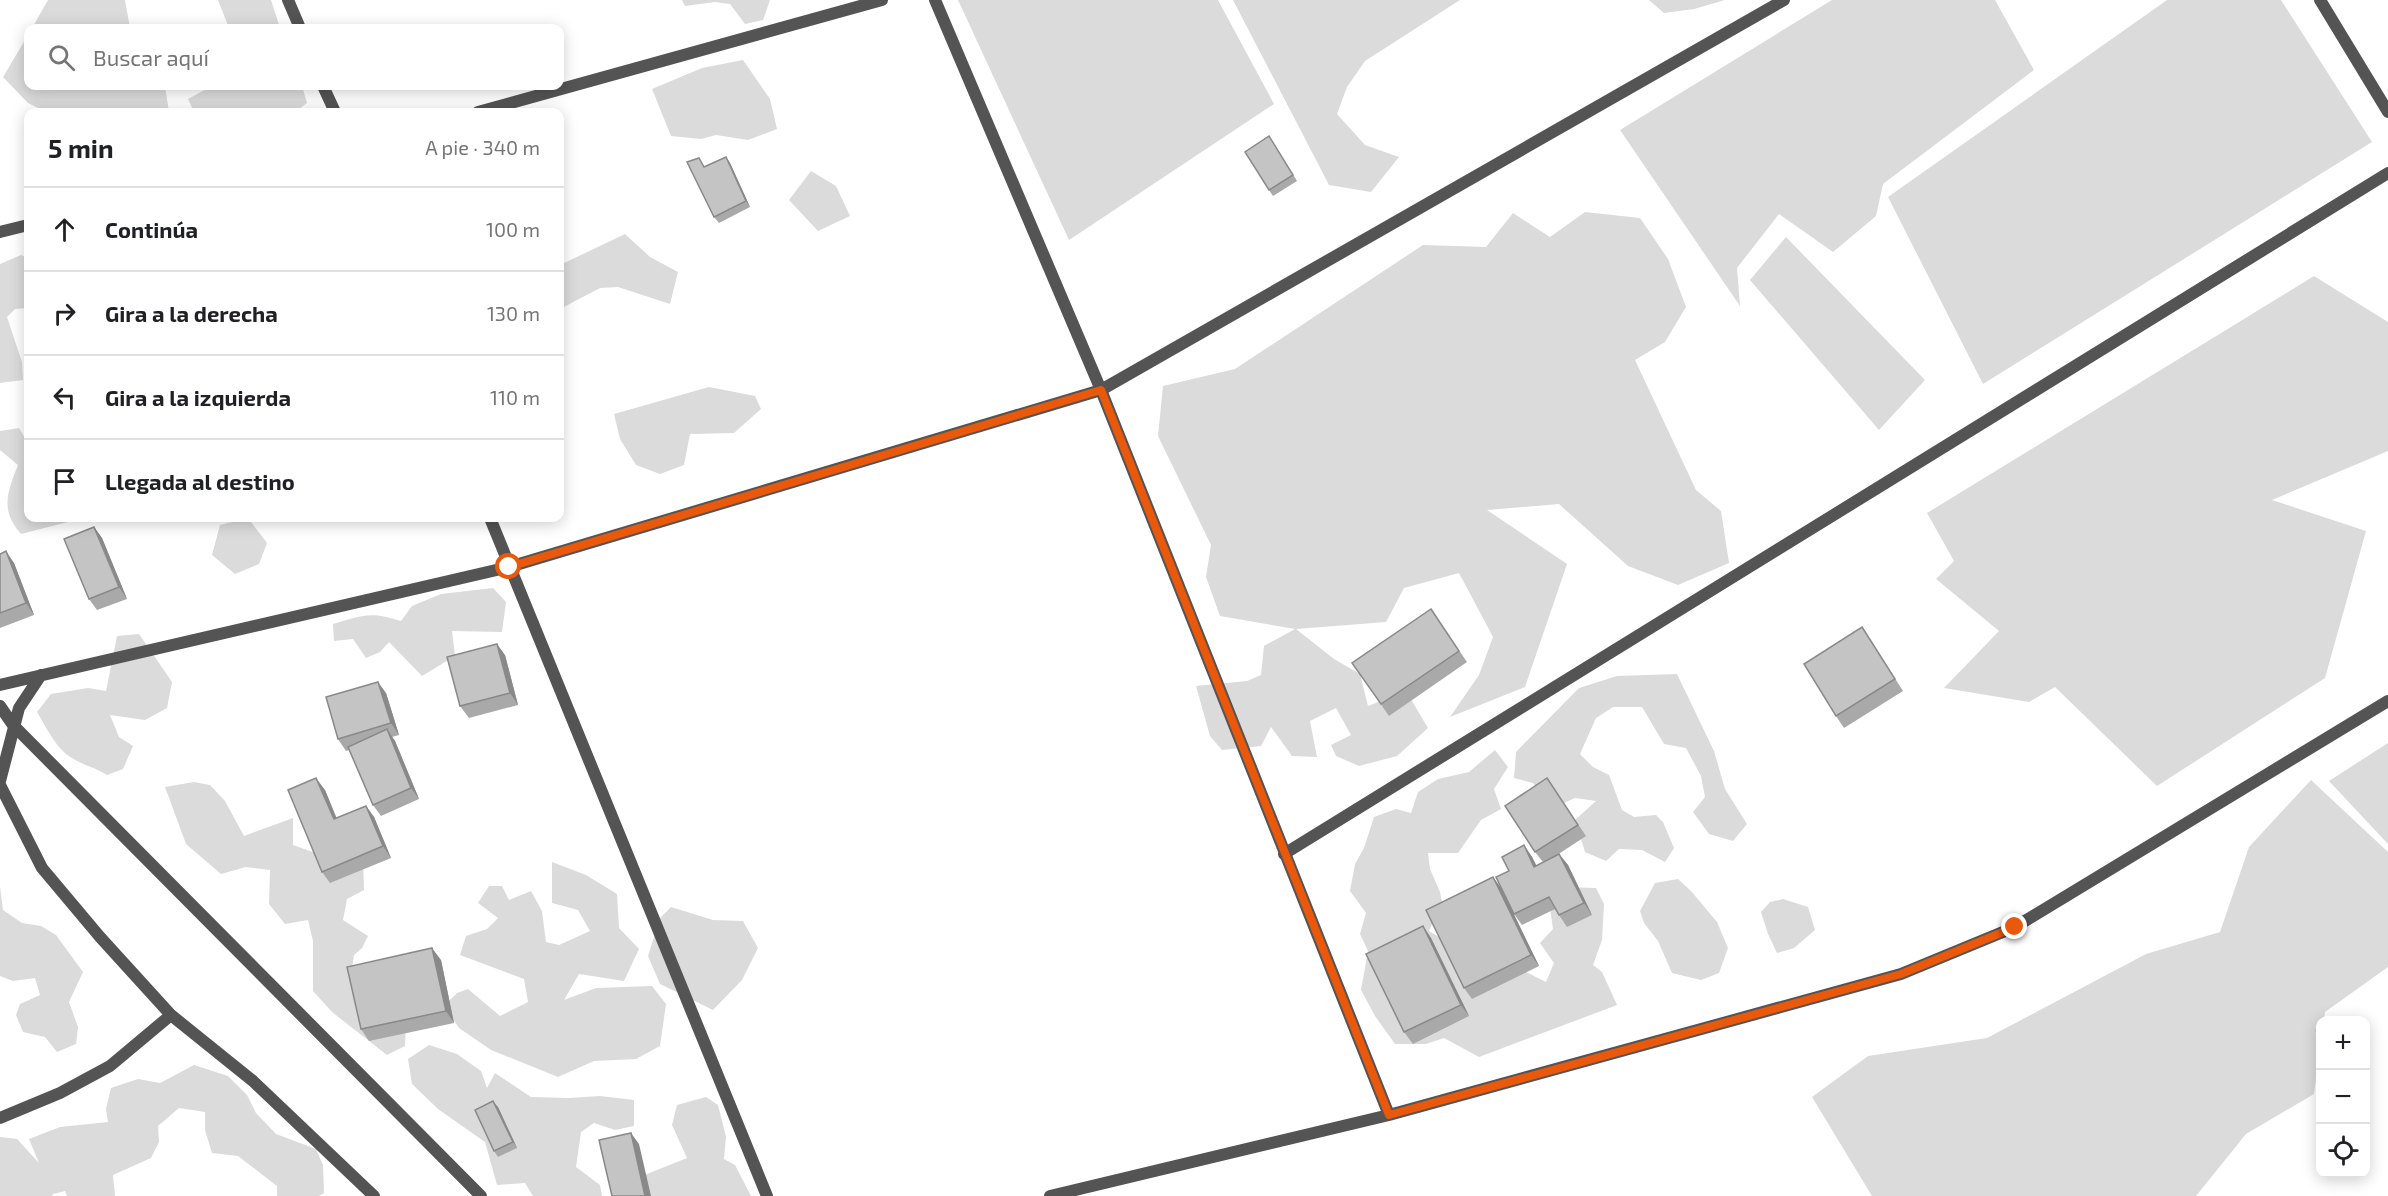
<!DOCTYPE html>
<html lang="es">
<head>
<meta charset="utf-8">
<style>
	body { margin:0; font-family:"Exo 2",sans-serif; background:#f2f2f2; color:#202124 }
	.controls { position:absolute; right:18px; bottom:18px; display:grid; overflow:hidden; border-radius:12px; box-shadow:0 3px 15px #0003 }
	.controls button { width:54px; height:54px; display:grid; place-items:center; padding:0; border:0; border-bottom:2px solid #e0e0e0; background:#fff; color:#202124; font:30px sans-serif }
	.stop { position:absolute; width:18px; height:18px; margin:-14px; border:4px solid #ea580c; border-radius:50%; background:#fff }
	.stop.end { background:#ea580c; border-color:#fff; box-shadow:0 2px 6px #0008 }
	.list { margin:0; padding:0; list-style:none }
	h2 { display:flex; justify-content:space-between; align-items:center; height:78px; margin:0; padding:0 24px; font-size:26px }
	h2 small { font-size:20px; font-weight:400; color:#757577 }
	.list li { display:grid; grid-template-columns:39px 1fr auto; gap:18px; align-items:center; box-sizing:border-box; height:84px; padding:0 24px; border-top:2px solid #e0e0e0 }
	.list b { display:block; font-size:22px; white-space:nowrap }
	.list em { font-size:20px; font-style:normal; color:#757577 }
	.icon { flex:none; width:33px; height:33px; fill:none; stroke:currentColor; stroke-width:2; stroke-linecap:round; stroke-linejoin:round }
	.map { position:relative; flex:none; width:2388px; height:1196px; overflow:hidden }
	.search { position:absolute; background:#fff; box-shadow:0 3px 15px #0003; left:24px; top:24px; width:540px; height:66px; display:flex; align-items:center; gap:15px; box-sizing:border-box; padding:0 21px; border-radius:12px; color:#757577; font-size:22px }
	.panel { position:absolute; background:#fff; box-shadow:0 3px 15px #0003; left:24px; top:108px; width:540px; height:414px; border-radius:12px }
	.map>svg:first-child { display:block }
</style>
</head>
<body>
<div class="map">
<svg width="2388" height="1196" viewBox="0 0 2388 1196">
	<rect width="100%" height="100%" fill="#fff"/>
	<!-- green -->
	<path fill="#dbdbdb" d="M48 0H125L130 28H32Z
		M218 0H271L280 28H229Z
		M682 0H770L763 20 745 24 730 4 715 2 685 6Z
		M958 0H1218L1274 104 1069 240Z
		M1233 0H1460L1365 61 1347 87 1337 114 1365 145 1399 157 1371 192 1329 185Z
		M1649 0H1725L1694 9 1664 13Z
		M1832 0H1995L2034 70 1883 184 1876 216 1833 252 1779 214 1737 268 1740 306 1620 130Z
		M2167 0H2281L2372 142 1983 384 1888 197Z
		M28 35V86H165L169 112H46L28 103 3 77Z
		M743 60 770 99 777 129 748 140 716 135 701 139 671 136 652 89 702 68Z
		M212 86H302L307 103 295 112H194L188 99Z
		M811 171 836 186 850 216 818 231 789 200Z
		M1585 212 1640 218 1668 259 1686 307 1665 342 1635 360 1696 490 1721 511 1729 563 1678 585 1628 566 1559 504 1487 510 1567 564 1525 687 1450 717 1479 675 1493 637 1459 573 1404 588 1386 622 1296 629 1334 659 1360 674 1368 706 1406 691 1428 728 1397 756 1359 766 1336 756 1331 745 1351 735 1336 708 1310 721 1317 757 1292 756 1271 727 1261 746 1222 750 1210 736 1196 686 1247 681 1261 675 1264 646 1295 629 1220 616 1206 577 1211 545 1158 436 1163 386 1235 369 1423 245 1486 247 1513 213 1550 237Z
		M625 234 650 257 678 272 670 304 618 287 600 288 560 309V265Z
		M1786 237 1925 380 1879 430 1750 280Z
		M21 255 28 258V308L15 309 7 317 22 362 23 380 0 383V264Z
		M2314 276 2388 322V451L2272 500 2366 531 2325 678 2157 786 2055 687 2029 702 1944 688 1999 631 1936 579 1954 561 1927 513Z
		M709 387 755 396 761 409 734 433 690 434 684 465 660 474 636 465 620 439 614 414Z
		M19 428 28 443V518H71L72 521 21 534C0 510 7 493 18 465L0 450V431Z
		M248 518 267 543 259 564 235 574 212 555 220 525Z
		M493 588 506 602 502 632 452 631 455 656 422 676 389 642 380 652 366 658 353 639 334 641 333 624C362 615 371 611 401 621L412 606 441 594Z
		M139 634 172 682 167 708 145 720 110 715 119 737 133 746 123 769 107 775C96 768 83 765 72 758 57 750 46 727 37 712L51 694 88 688 106 691 117 636Z
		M1677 674 1714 751 1725 789 1747 824 1733 841 1709 834 1693 812 1705 797 1701 776 1686 748 1664 744 1642 707H1613L1596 718 1580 754 1593 767 1609 775 1622 810 1634 817 1656 815 1663 822 1674 848 1665 862 1642 850 1619 849 1606 861 1585 852 1575 820 1596 801 1575 798 1555 807 1533 783 1514 778 1516 752 1579 688 1617 676Z
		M2388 743V844L2329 781Z
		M1495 750 1508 767 1494 789 1501 809 1481 820 1458 853H1428L1430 869 1440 892 1442 902 1429 931 1455 947 1510 964 1546 982 1554 963 1540 943 1553 929 1549 901 1561 887 1596 888 1604 904 1602 940 1593 965 1602 972 1617 1005 1479 1057 1444 1038 1426 1044H1395L1375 1016 1361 990 1368 951 1360 934 1366 913 1350 891 1355 864 1364 848 1374 817 1396 809 1411 813 1418 792 1438 779 1469 772Z
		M2311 780 2388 852V967L2325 1012 2324 1020H2320V1045L2314 1094 2246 1134 2196 1196H1872L1812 1097 1868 1056 1987 1038 2146 954 2220 932 2249 847Z
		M194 782 210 785 225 801 244 836 293 818V845L327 857 363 860 364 890 347 899 343 920 368 936 362 948 354 955 352 969 406 1022 405 1046 387 1055 332 1012 313 991V941L308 920 285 924 269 904 270 870 246 867 221 874 186 844 165 787Z
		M552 862 586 875 617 894 619 928 639 949 624 981 579 974 564 1000 596 988 652 986 666 1004 660 1046 636 1059 594 1061 558 1077 491 1050 459 1028 444 1006 457 993 468 989 500 1016 528 1002 524 979 460 955 466 936 487 929 498 918 478 903 489 886H502L509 900 531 891 542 911 546 942 559 945 590 931 578 910 552 903Z
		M1678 879 1691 891 1717 922 1728 948 1719 973 1701 980 1672 973 1658 941 1644 923 1640 911 1655 883Z
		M0 887 3 910 22 923 41 926 56 935 83 972 69 1002 78 1027 76 1044 57 1052 45 1037 23 1032 16 1015 20 1004 40 995 35 978 13 981 0 976Z
		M1783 899 1808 907 1815 930 1794 948 1777 953 1768 934 1761 912 1770 902Z
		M671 907 713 920 743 921 758 948 742 980 713 1010 660 984 648 956 660 918Z
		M429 1045 457 1054 481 1071 487 1088 495 1073 531 1097 569 1098 600 1096 634 1100V1126L615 1130 594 1123 581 1132 576 1167 600 1185 602 1196H533L525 1183 497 1185 485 1142 438 1109 412 1084 408 1059Z
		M194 1065 228 1076 247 1095 256 1113 276 1134 316 1149 323 1165 324 1193 319 1196H277V1186L238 1156 212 1153 205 1130V1112L179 1108 158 1126 159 1142 151 1158 113 1175 115 1196H67L65 1191 53 1194 52 1196H0V1137L17 1139 39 1163 29 1139 60 1127 108 1122 106 1109 111 1088 138 1079 160 1083Z
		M706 1097 718 1105 726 1137 724 1159 735 1165 751 1196H641L637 1178 687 1158 672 1125 677 1105Z"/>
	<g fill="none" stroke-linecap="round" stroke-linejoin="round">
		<!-- street -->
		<path stroke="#545454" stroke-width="12" d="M288 0 300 28
			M935 0 1101 390 1389 1115
			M2320 0 2388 112
			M323 86 335 112
			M478 112 882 0
			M0 232 28 225
			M490 518 767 1196
			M0 685 509 567 1101 390 1784 0
			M0 706 13 725 481 1196
			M0 781 19 708 41 675
			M0 785 42 868 100 937 171 1015 253 1081 374 1196
			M1284 854 2388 173
			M0 1118 60 1093 110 1066 171 1015
			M1050 1196 1389 1115 1901 974 2015 927 2388 701"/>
	</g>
	<!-- wall -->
	<path fill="#a9a9a9" d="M1273 142 1297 181 1273 196 1269 190Z
		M726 157 730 163 750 207 719 223 714 217 705 166Z
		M94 527 102 538 127 599 97 610 89 599Z
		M0 554 14 563 34 615 0 628Z
		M1431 609 1467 662 1389 716 1352 663Z
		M1870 639 1903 691 1844 728 1836 716Z
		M505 655 518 705 469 718 460 706Z
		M386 693 399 735 392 737 395 741 419 799 381 816 373 805 349 750 346 751 338 739Z
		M1547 778 1586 836 1554 857 1559 854 1568 865 1592 915 1567 927 1555 909 1522 925 1514 914 1509 871 1524 845 1532 857 1536 866 1543 862 1535 852Z
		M325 790 336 818 366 806 374 817 391 858 330 883 322 872Z
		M1493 877 1501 888 1539 966 1472 999 1464 988Z
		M1423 926 1431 938 1469 1016 1413 1044 1404 1032Z
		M441 960 454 1023 369 1041 361 1029Z
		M498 1107 517 1148 498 1157 494 1151Z"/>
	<!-- shaded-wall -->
	<path fill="#898989" d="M726 157 730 163 750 207 746 201Z
		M94 527 102 538 127 599 119 587Z
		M6 551 14 563 34 615 26 603Z
		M497 644 505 655 518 705 510 693Z
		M378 682 386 693 399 735 391 723Z
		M387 729 395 741 419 799 411 788Z
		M316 778 325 790 342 831 334 819Z
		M366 806 374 817 391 858 383 846Z
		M1524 845 1532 857 1543 878 1534 867Z
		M1559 854 1568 865 1592 915 1584 903Z
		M1493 877 1501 888 1539 966 1531 955Z
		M1423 926 1431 938 1469 1016 1461 1005Z
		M432 948 441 960 454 1023 446 1011Z
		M493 1101 498 1107 517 1148 513 1142Z
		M631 1133 639 1144 651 1196H645Z"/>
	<!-- building -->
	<path fill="#c4c4c4" stroke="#898989" stroke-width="1.5" d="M1269 136 1293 175 1269 190 1245 152Z
		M726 157 746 201 714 217 687 162 699 158 704 167Z
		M94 527 119 587 89 599 64 539Z
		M6 551 26 603 0 613V554Z
		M1431 609 1459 651 1381 704 1352 663Z
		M1862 627 1895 679 1836 716 1804 664Z
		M497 644 510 693 460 706 447 657Z
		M378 682 391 723 338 739 326 697Z
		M387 729 411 788 373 805 348 747Z
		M316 778 334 819 366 806 383 846 322 872 288 790Z
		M1547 778 1578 825 1535 852 1505 806Z
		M1524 845 1534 867 1559 854 1584 903 1559 915 1549 897 1514 914 1496 877 1509 871 1502 857Z
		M1493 877 1531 955 1464 988 1426 910Z
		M1423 926 1461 1005 1404 1032 1366 954Z
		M432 948 446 1011 361 1029 347 967Z
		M493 1101 513 1142 494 1151 475 1110Z
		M631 1133 645 1196H612L599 1140Z"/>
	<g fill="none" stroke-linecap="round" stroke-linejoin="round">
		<!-- route -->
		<path stroke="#ea580c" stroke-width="8" d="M509 567 1101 390 1389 1115 1901 974 2015 927"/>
	</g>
</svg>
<div class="controls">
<button>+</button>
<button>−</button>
<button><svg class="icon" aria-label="locate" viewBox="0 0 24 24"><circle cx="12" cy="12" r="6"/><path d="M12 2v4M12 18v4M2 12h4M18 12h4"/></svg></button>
</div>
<div class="stop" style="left:509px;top:567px"></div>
<div class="stop end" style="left:2015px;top:927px"></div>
<div class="search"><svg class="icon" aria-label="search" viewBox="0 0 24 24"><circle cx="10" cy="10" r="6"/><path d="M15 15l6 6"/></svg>Buscar aquí</div>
<section class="panel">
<h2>5 min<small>A pie · 340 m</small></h2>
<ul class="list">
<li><svg class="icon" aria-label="ahead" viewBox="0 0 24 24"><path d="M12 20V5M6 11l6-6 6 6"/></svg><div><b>Continúa</b></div><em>100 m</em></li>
<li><svg class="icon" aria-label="right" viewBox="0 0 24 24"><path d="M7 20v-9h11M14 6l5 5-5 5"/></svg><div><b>Gira a la derecha</b></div><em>130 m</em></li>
<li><svg class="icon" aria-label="left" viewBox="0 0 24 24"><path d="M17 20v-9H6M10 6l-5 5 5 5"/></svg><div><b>Gira a la izquierda</b></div><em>110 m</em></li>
<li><svg class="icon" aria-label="arrive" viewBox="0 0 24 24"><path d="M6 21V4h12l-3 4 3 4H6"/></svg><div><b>Llegada al destino</b></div></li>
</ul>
</section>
</div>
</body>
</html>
